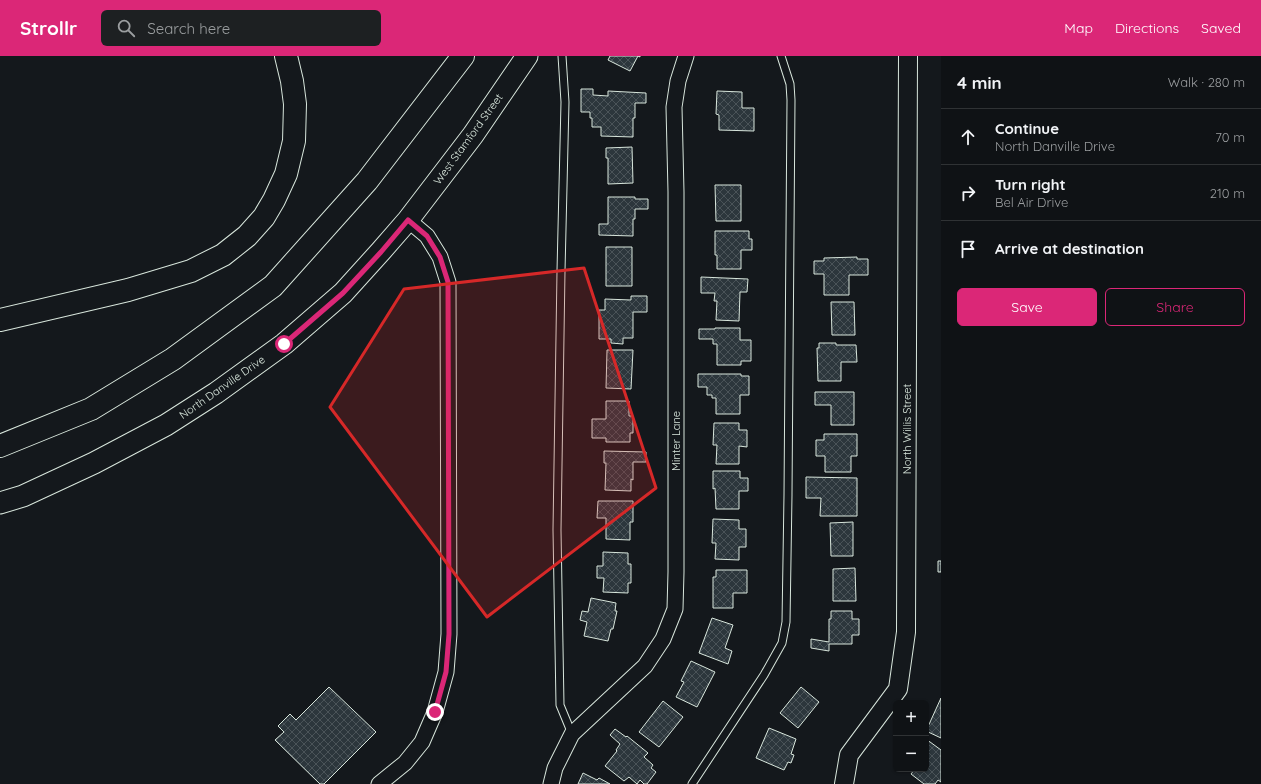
<!DOCTYPE html>
<html lang="en">
<head>
<meta charset="utf-8">
<style>
	body { margin:0; font-family:Quicksand,sans-serif; background:#1d2022; color:#f1f3f6 }
	.controls { position:absolute; right:12px; bottom:12px; display:grid; overflow:hidden; border-radius:6px; box-shadow:0 1px 3px #0004 }
	.controls button { width:36px; height:36px; display:grid; place-items:center; padding:0; border:0; border-bottom:1px solid #2f3234; background:#0f1215; color:#f1f3f6; font:20px sans-serif }
	.stop { position:absolute; width:12px; height:12px; margin:-9px; border:3px solid #db2777; border-radius:50%; background:#fff }
	.stop.end { background:#db2777; border-color:#fff; box-shadow:0 1px 4px #0008 }
	.list { margin:0; padding:0; list-style:none }
	h2 { display:flex; justify-content:space-between; align-items:center; height:52px; margin:0; padding:0 16px; font-size:17px }
	h2 small { font-size:13px; font-weight:400; color:#9b9ea0 }
	.list li { display:grid; grid-template-columns:26px 1fr auto; gap:12px; align-items:center; box-sizing:border-box; height:56px; padding:0 16px; border-top:1px solid #2f3234 }
	.list b { display:block; font-size:15px; white-space:nowrap }
	.list p { margin:0; font-size:13px; white-space:nowrap; color:#9b9ea0 }
	.list em { font-size:13px; font-style:normal; color:#9b9ea0 }
	.actions { display:flex; gap:8px; padding:12px 16px }
	.actions a { flex:1; padding:9px 0; border:1px solid #db2777; border-radius:6px; text-align:center; font-size:14px; color:#db2777 }
	.actions .main { background:#db2777; color:#fff }
	.icon { flex:none; width:22px; height:22px; fill:none; stroke:currentColor; stroke-width:2; stroke-linecap:round; stroke-linejoin:round }
	.map { position:relative; flex:none; width:941px; height:728px; overflow:hidden }
	header { display:flex; align-items:center; gap:24px; box-sizing:border-box; height:56px; padding:0 20px; background:#db2777; color:#fff }
	header strong { font-size:19px }
	nav { display:flex; gap:22px; margin-inline-start:auto; font-size:14px }
	.search { width:280px; height:36px; background:#1d2022; display:flex; align-items:center; gap:10px; box-sizing:border-box; padding:0 14px; border-radius:6px; color:#9b9ea0; font-size:15px }
	main { display:flex }
	aside { flex:1; background:#0f1215 }
	.map>svg:first-child { display:block }
</style>
</head>
<body>
<header>
<strong>Strollr</strong>
<div class="search"><svg class="icon" aria-label="search" viewBox="0 0 24 24"><circle cx="10" cy="10" r="6"/><path d="M15 15l6 6"/></svg>Search here</div>
<nav><a>Map</a><a>Directions</a><a>Saved</a></nav>
</header>
<main>
<div class="map">
<svg width="941" height="728" viewBox="0 0 941 728">
	<defs>
		<pattern id="building-cross-hatch" width="8" height="8" patternUnits="userSpaceOnUse"><rect width="8" height="8" fill="#2c363c"/><path d="M0 0l8 8M0 8l8-8" fill="none" stroke="#4a5358"/></pattern>
	</defs>
	<rect width="100%" height="100%" fill="#14181c"/>
	<!-- building -->
	<path fill="url(#building-cross-hatch)" stroke="#d8e6dc" d="M610 0H640V1L638 0 630 15 608 4Z
		M581 33H593V39L608 40V35L646 37V47H635V62H633V81L601 80V71H592V62H590V56H581Z
		M717 35 742 36V52H754V75L719 74V59L716 58Z
		M632 91 633 127 608 128V102H606V92Z
		M715 129H741V165H716Z
		M608 141H635V143H648V153H635V163H633V180L599 179V168H608Z
		M715 175H749V183H752V194H741V213H717V199H715Z
		M606 191H632V230H606Z
		M857 201V203H868V219H849V239H824V218H814V205H824V202Z
		M701 221 748 223 747 236H740L739 265 716 264 717 245H714L715 237H701Z
		M631 240H647V256H633V282H623V288L611 287V283H599V254H605V243L631 244Z
		M831 246H854L855 279H832Z
		M715 272H740V284H751V305H741V309H717V288H713V283H699V273H715Z
		M819 287H836V289H856L857 306H841V325H818L817 292H819Z
		M607 294H633L631 333 606 332Z
		M698 318H741V320H749V339H740V358H716V342H712V339H707V331H698Z
		M815 336H854V369H831V349H815Z
		M606 345H629V360H633V377H630V386H606V382H592V363H606Z
		M714 367H739V374H747V391L739 390V408H716L717 389H713Z
		M824 378H857V400H851V416H825V400H816V384H824Z
		M604 395 646 396V406H633V424L631 423V435L605 434 606 407H604Z
		M713 415H740V422H748V435H739V453H716L715 432 713 433Z
		M806 421 857 422V460H820L821 442H806Z
		M598 445H633V466H630V484L606 483V462H597Z
		M713 463 739 464V473H746V491H739V504L715 503 716 487H712Z
		M853 466V500H831L830 467Z
		M603 496 628 497V508H631V527H628V537L603 536 604 522H597V510H603Z
		M938 505H941V516H938Z
		M855 512 856 545H833V513Z
		M716 514H747V537H733V552H713V521H716Z
		M591 542 616 547 615 555H617L613 573H611L608 585 584 580 587 566 580 564 582 555 588 556Z
		M831 555H852V563H859V579H852V588H829V595L811 592V583L829 586V563H831Z
		M712 562 733 569 725 592 732 595 728 608 699 597Z
		M691 605 715 616 697 651 676 641 684 626 681 625Z
		M329 631 376 676 324 728H320L275 684 284 676 278 670 290 658 296 664Z
		M801 631 819 646 798 672 780 657Z
		M941 642V682L926 675Z
		M663 645 683 661 659 691 639 676Z
		M769 672 796 683 791 698 794 699 791 707 788 706 784 714 756 702Z
		M615 673 626 681 627 680 648 697 644 701 653 709 651 712 656 716 647 728H644L640 724 637 728 629 721 624 725 605 710 617 695 616 694 620 688 610 679Z
		M926 683 941 694V726L938 724 935 728H924L911 718 915 713H926Z
		M583 717 597 724 599 722 610 728H578Z"/>
	<g fill="none" stroke-linecap="round" stroke-linejoin="round">
		<!-- service casing -->
		<g stroke="#d8e6dc" stroke-width="9">
			<path id="service" d="M562 0 565 46 561 215 557 474 560 649 572 678
				M692 728 764 619 782 587 786 566 788 439 791 44 790 28 781 0"/>
		</g>
		<!-- minor casing -->
		<g stroke="#d8e6dc" stroke-width="17">
			<path id="minor" d="M379 728 405 707 422 686 435 656 446 616 449 578 448 226 440 201 427 180 408 164
				M551 728 555 712 572 678 645 610 663 583 675 553 676 516V136L674 51 678 25 686 0"/>
		</g>
		<!-- tertiary casing -->
		<g stroke="#d8e6dc" stroke-width="20">
			<path id="tertiary" d="M844 728 849 699 898 633 906 576 908 0"/>
		</g>
		<!-- secondary casing -->
		<g stroke="#d8e6dc" stroke-width="23">
			<path id="secondary" d="M0 447 23 440 94 407 166 369 216 337 284 288 343 237 381 195 408 164 473 79 527 0"/>
		</g>
		<!-- motorway casing -->
		<g stroke="#d8e6dc" stroke-width="24">
			<path id="motorway" d="M0 264 128 234 191 215 223 199 247 180 264 161 274 144 286 118 294 85 295 48 292 25 286 0
				M0 390 91 353 173 303 273 230 367 125 463 0"/>
		</g>
		<!-- service -->
		<use href="#service" stroke="#14181c" stroke-width="7"/>
		<!-- minor -->
		<use href="#minor" stroke="#14181c" stroke-width="15"/>
		<!-- tertiary -->
		<use href="#tertiary" stroke="#14181c" stroke-width="18"/>
		<!-- secondary -->
		<use href="#secondary" stroke="#14181c" stroke-width="21"/>
		<!-- motorway -->
		<use href="#motorway" stroke="#14181c" stroke-width="22"/>
	</g>
	<g fill="none" stroke-linecap="round" stroke-linejoin="round">
		<!-- route -->
		<path stroke="#db2777" stroke-width="5" d="M284 288 343 237 381 196 408 164 427 180 440 201 448 226 449 578 446 616 435 656"/>
	</g>
	<!-- marked area -->
	<path fill="#d62828" fill-opacity="0.2" stroke="#d62828" stroke-width="3" stroke-linejoin="round" d="M584 212 656 432 487 561 330 351 404 233Z"/>
	<g text-anchor="middle" stroke-width="3" stroke-linejoin="round" paint-order="stroke">
		<!-- street labels -->
		<g font-size="11" fill="#d8e6dc" stroke="#14181c">
			<text transform="translate(468 83) rotate(-54)" y="4">West Stamford Street</text>
			<text transform="translate(222 331) rotate(-35)" y="4">North Danville Drive</text>
			<text transform="translate(907 373) rotate(-90)" y="4">North Willis Street</text>
			<text transform="translate(676 385) rotate(-90)" y="4">Minter Lane</text>
		</g>
	</g>
</svg>
<div class="controls">
<button>+</button>
<button>−</button>
</div>
<div class="stop" style="left:284px;top:288px"></div>
<div class="stop end" style="left:435px;top:656px"></div>
</div>
<aside>
<h2>4 min<small>Walk · 280 m</small></h2>
<ul class="list">
<li><svg class="icon" aria-label="ahead" viewBox="0 0 24 24"><path d="M12 20V5M6 11l6-6 6 6"/></svg><div><b>Continue</b><p>North Danville Drive</p></div><em>70 m</em></li>
<li><svg class="icon" aria-label="right" viewBox="0 0 24 24"><path d="M7 20v-9h11M14 6l5 5-5 5"/></svg><div><b>Turn right</b><p>Bel Air Drive</p></div><em>210 m</em></li>
<li><svg class="icon" aria-label="arrive" viewBox="0 0 24 24"><path d="M6 21V4h12l-3 4 3 4H6"/></svg><div><b>Arrive at destination</b></div></li>
</ul>
<div class="actions"><a class="main">Save</a><a>Share</a></div>
</aside>
</main>
</body>
</html>
